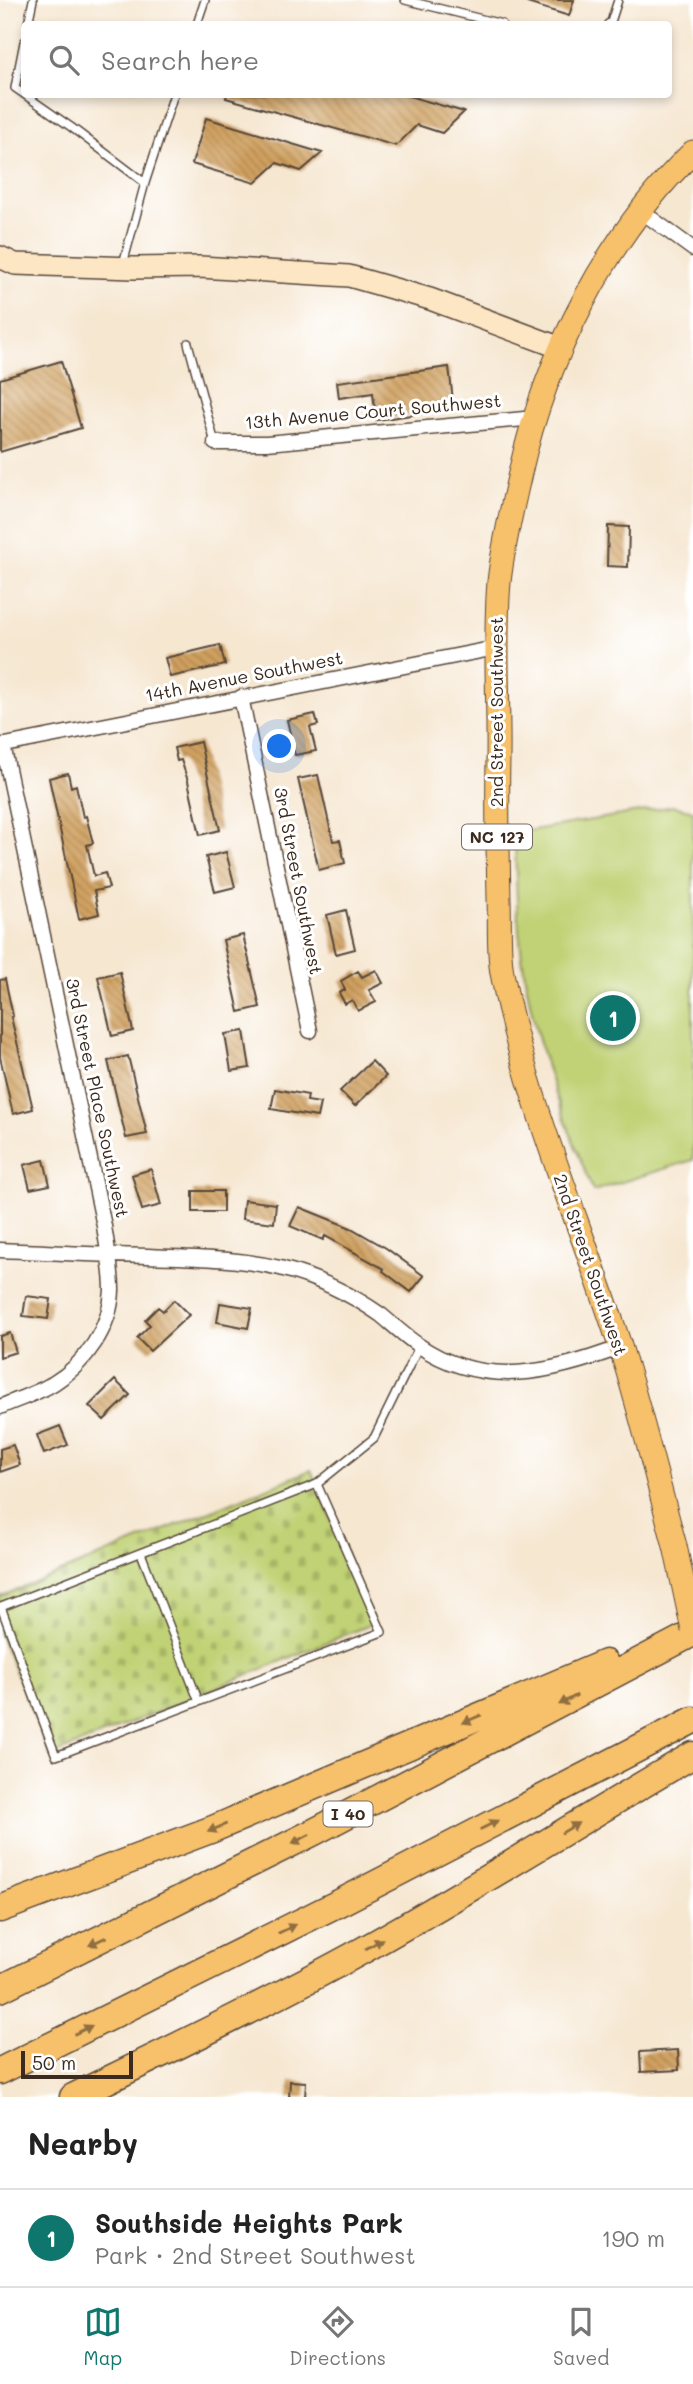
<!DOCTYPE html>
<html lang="en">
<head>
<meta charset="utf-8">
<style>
	body { margin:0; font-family:Mali,sans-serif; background:#f2f2f2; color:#222 }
	.scale { position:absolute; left:21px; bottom:18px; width:112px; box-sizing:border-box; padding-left:7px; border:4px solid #3b2a1e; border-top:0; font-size:19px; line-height:24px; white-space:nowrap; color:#3b2a1e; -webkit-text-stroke:5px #fff; paint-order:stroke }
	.you { position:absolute; left:280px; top:747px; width:24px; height:24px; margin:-18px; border:5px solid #fff; border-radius:50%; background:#1a73e8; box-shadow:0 0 0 10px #1a73e833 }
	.badge { display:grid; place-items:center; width:46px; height:46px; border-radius:50%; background:#0f766e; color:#fff; font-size:23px; font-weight:700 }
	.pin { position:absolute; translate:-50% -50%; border:4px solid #fff; box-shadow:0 2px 7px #0006 }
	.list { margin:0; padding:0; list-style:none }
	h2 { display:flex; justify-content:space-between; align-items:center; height:91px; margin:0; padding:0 28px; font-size:30px }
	h2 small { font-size:23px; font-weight:400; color:#767676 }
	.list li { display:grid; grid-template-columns:46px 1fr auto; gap:21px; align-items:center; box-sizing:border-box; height:98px; padding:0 28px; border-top:2px solid #e0e0e0 }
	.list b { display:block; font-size:26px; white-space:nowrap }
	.list p { margin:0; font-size:23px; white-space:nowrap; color:#767676 }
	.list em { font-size:23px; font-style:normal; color:#767676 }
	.icon { flex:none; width:38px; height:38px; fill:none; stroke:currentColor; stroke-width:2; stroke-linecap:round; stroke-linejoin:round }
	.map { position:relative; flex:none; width:693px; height:2097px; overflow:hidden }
	.search { position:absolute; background:#fff; box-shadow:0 4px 10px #0003; left:21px; right:21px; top:21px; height:77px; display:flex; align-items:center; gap:18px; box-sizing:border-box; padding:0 24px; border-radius:7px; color:#767676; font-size:26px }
	.sheet { height:189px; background:#fff }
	nav { display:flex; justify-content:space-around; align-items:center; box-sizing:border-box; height:98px; border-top:2px solid #e0e0e0; background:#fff; font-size:19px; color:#767676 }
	nav a { display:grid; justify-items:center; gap:4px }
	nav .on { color:#0f766e }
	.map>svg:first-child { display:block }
</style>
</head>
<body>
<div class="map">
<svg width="693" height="2097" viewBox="0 0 693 2097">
	<defs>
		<pattern id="cemetery-stones" width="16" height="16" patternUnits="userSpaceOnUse" patternTransform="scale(1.75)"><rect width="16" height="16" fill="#c0d275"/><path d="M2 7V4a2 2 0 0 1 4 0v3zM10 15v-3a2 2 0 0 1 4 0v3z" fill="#a6b465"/></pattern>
		<pattern id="building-back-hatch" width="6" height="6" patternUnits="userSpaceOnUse" patternTransform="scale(1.75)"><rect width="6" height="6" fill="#d0a05f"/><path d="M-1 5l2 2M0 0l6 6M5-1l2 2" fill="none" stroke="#aa834e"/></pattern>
	</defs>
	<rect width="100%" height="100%" fill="#fff"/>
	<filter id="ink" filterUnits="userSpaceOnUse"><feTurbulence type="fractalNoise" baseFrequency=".0143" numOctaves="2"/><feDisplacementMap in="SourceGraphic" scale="14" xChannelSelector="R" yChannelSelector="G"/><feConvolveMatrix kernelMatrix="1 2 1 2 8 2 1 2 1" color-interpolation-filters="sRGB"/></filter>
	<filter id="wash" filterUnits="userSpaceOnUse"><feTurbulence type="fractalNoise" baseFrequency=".00686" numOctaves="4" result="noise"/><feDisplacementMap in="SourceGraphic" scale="28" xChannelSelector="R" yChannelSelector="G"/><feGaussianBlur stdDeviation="1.57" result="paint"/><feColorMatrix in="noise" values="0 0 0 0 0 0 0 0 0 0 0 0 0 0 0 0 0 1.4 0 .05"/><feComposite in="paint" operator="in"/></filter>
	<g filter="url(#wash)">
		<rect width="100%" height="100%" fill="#f6e7d1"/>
		<!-- green -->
		<path fill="#c0d275" stroke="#7e7e4a" stroke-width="2" d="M674 806 693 811V1160L593 1191C567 1126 541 1062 528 993 517 940 516 887 515 833Z"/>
		<!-- cemetery -->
		<path fill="url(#cemetery-stones)" stroke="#7e7e4a" stroke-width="2" d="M311 1470 374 1623 50 1756 0 1634V1597Z"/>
		<g id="blocks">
			<!-- building -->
			<path fill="url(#building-back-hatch)" d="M527 0H574L569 16 527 3Z
				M227 94H402L464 112 442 133 417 125 396 146 226 98Z
				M206 118 322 153 301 171 277 163 255 183 192 164Z
				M61 361 81 428 0 452V379Z
				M449 367 454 409 376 420 373 393 339 398 337 382Z
				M608 526 629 527 628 567 607 566Z
				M220 645 225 665 170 677 165 658Z
				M315 714 318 725 310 727 316 751 295 755 287 720Z
				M200 742 220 830 200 835 188 781 181 760 177 761 174 748Z
				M68 773 71 787 76 785 83 817 86 816 93 843 87 845 94 876 105 873 109 888 94 891 99 914 79 919 49 778Z
				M318 775 333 841 340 840 345 863 319 870 298 779Z
				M226 852 235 887 215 892 206 857Z
				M346 910 355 949 336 954 327 915Z
				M243 935 260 1007 239 1012 223 940Z
				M376 970 383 983 369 990 376 1002 358 1011 352 1000 345 1004 339 993 345 990 341 981 358 971 362 977Z
				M120 972 133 1031 112 1036 98 977Z
				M5 979 13 1016 11 1017 33 1109 13 1114 0 1057V980Z
				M244 1031 250 1068 231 1071 225 1034Z
				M128 1056 147 1134 126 1138 108 1061Z
				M372 1061 386 1076 355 1106 340 1091Z
				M275 1089 308 1095 307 1101 320 1103 317 1117 271 1109Z
				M44 1160 50 1185 30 1189 24 1165Z
				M151 1169 161 1205 142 1210 132 1175Z
				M193 1191H223V1212H193Z
				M244 1200 276 1204 274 1223 242 1219Z
				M299 1207 351 1228 386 1248 424 1276 411 1292 383 1271 384 1269 325 1236 323 1240 290 1226Z
				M26 1296 51 1299 48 1319 23 1316Z
				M174 1300 189 1315 150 1351 137 1338 150 1325 145 1320 158 1307 163 1311Z
				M220 1303 252 1308 248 1328 217 1322Z
				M10 1333 16 1352 0 1357V1336Z
				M115 1380 130 1395 104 1420 89 1406Z
				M60 1426 68 1445 44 1454 37 1435Z
				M13 1445 20 1465 0 1472V1449Z
				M678 2050 679 2070 641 2072 640 2052Z
				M290 2081 306 2082 305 2097H289Z"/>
		</g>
	</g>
	<g filter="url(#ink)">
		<use href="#blocks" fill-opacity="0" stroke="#574639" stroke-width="2"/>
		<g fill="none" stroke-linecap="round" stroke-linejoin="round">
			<!-- service casing -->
			<g stroke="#574639" stroke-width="10">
				<path id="service" d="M405 0 502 24
					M28 24 33 0
					M197 24 205 0
					M608 24 611 22 618 0
					M24 42 15 88 71 127 145 183
					M123 264 145 183 174 94
					M188 343 215 443
					M317 1484 382 1632 56 1756 1 1607 317 1484 374 1438 419 1346
					M141 1553 199 1702"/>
			</g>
			<!-- minor casing -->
			<g stroke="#574639" stroke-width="17">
				<path id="minor" d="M641 211 693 249
					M215 443H267L535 418
					M241 697 310 1031
					M0 746 496 648
					M0 1250C49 1252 99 1255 148 1256 193 1258 237 1258 280 1268 315 1277 351 1294 381 1315 393 1325 405 1336 418 1345 483 1390 553 1373 621 1347
					M0 1407C18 1399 38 1393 54 1383 85 1364 111 1327 112 1290 112 1269 107 1247 104 1226L3 745"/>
			</g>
			<!-- secondary casing -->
			<g stroke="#574639" stroke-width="24">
				<path id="secondary" d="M0 257 15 264 134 268 200 267 349 276 430 299 561 348"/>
			</g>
			<!-- primary casing -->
			<g stroke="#574639" stroke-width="25">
				<path id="primary" d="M675 1546C657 1480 641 1412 620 1346 580 1222 526 1102 502 973 498 950 500 923 499 899 498 852 497 806 498 759 499 700 494 641 499 582 503 545 512 509 520 473 546 357 607 235 693 152"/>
			</g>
			<!-- motorway casing -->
			<g stroke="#574639" stroke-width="29">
				<path id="motorway" d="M0 1909 213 1829 605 1663
					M0 1989 314 1832 693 1633
					M0 2071 343 1901 693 1720
					M73 2097C169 2050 265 2004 358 1953 472 1890 581 1820 693 1755"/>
			</g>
			<!-- service -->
			<use href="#service" stroke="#fff" stroke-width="7"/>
			<!-- minor -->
			<use href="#minor" stroke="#fff" stroke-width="14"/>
			<!-- secondary -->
			<use href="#secondary" stroke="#fce6c4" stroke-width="21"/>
			<!-- primary -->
			<use href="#primary" stroke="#f7c06b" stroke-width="23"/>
			<!-- motorway -->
			<use href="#motorway" stroke="#f7c06b" stroke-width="26"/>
			<!-- primary-bridge casing -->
			<g stroke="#574639" stroke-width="25" stroke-linecap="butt">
				<path id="primary-bridge" d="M675 1546 693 1630"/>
			</g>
			<!-- primary-bridge -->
			<use href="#primary-bridge" stroke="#f7c06b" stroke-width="23"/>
		</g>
		<!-- one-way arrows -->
		<defs><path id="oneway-solid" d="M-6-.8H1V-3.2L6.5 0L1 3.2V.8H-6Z" transform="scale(1.75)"/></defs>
		<g fill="#906e41">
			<use href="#oneway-solid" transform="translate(568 1700) rotate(152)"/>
			<use href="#oneway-solid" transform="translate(472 1719) rotate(157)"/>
			<use href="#oneway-solid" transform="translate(489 1825) rotate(-27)"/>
			<use href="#oneway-solid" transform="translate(217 1828) rotate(157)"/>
			<use href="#oneway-solid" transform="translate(570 1828) rotate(-31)"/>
			<use href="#oneway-solid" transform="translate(301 1839) rotate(153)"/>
			<use href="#oneway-solid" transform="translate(287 1929) rotate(-26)"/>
			<use href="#oneway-solid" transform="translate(98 1941) rotate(154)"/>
			<use href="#oneway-solid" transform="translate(374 1944) rotate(-30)"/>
			<use href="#oneway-solid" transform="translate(83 2030) rotate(-26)"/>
		</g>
	</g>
	<g text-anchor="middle" stroke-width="6" stroke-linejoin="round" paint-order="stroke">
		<!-- shield labels -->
		<g fill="#fff" stroke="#766a62" stroke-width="2">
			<rect x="462" y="824.5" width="70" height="25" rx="5"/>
			<rect x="323.5" y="1801.5" width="49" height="25" rx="5"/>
		</g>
		<g font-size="16" font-weight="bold" fill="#3b2a1e">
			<text x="497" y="843">NC 127</text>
			<text x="348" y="1820">I 40</text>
		</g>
		<!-- street labels -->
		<g font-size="18" fill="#3b2a1e" stroke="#fff">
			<text transform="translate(373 412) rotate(-5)" y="6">13th Avenue Court Southwest</text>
			<text transform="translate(244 677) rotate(-11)" y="6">14th Avenue Southwest</text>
			<text transform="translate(497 712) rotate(-90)" y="6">2nd Street Southwest</text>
			<text transform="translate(298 881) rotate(79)" y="6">3rd Street Southwest</text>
			<text transform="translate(97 1098) rotate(78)" y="6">3rd Street Place Southwest</text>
			<text transform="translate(590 1265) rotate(71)" y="6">2nd Street Southwest</text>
		</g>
	</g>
</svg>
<div class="scale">50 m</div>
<div class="you"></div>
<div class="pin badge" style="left:613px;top:1018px">1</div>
<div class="search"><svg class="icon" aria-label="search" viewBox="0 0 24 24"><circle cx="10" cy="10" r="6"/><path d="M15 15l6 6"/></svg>Search here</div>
</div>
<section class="sheet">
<h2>Nearby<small></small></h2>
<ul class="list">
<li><span class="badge">1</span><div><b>Southside Heights Park</b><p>Park · 2nd Street Southwest</p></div><em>190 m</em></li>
</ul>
</section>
<nav>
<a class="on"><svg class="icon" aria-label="map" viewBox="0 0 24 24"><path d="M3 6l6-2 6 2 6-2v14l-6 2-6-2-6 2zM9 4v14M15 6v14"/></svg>Map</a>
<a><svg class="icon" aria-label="directions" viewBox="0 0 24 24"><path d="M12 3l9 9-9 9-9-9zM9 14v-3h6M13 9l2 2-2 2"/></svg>Directions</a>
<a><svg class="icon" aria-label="saved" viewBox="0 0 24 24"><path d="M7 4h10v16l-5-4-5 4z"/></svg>Saved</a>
</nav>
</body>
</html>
